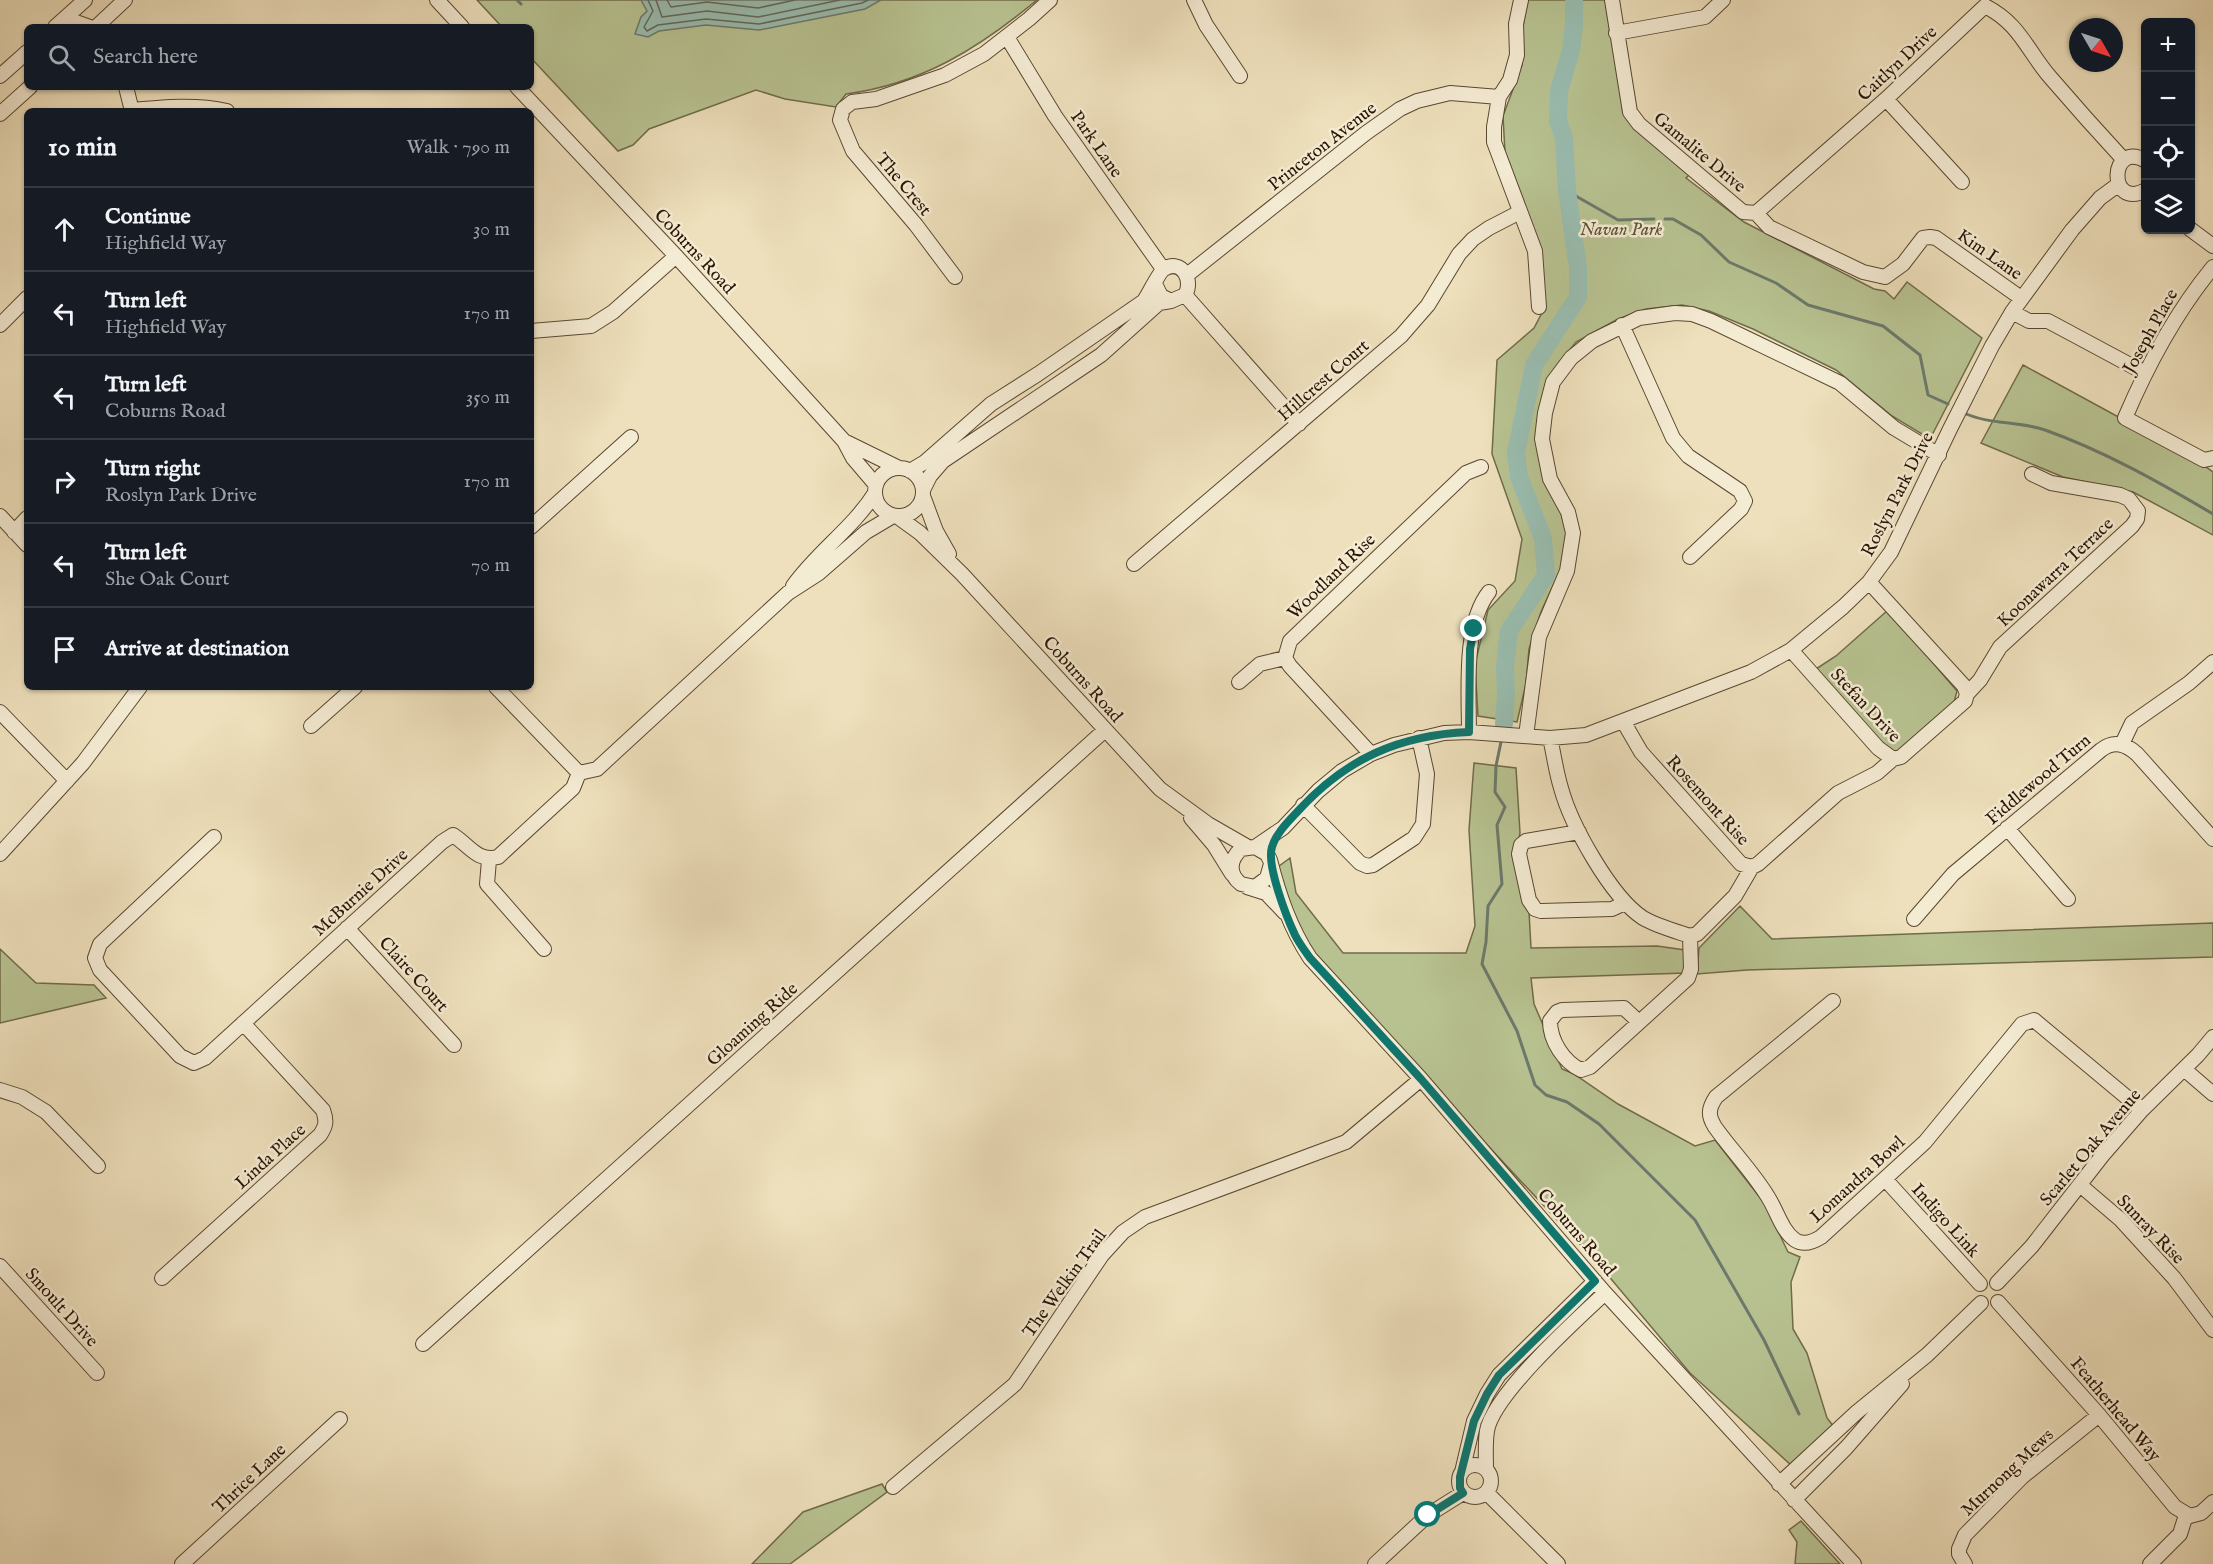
<!DOCTYPE html>
<html lang="en">
<head>
<meta charset="utf-8">
<style>
	body { margin:0; font-family:"IM FELL English",serif; background:#20242c; color:#f1f3f6 }
	.controls { position:absolute; right:18px; top:18px; display:grid; overflow:hidden; border-radius:9px; box-shadow:0 2px 4px #0004 }
	.controls button { width:54px; height:54px; display:grid; place-items:center; padding:0; border:0; border-bottom:2px solid #363941; background:#171b24; color:#f1f3f6; font:30px sans-serif }
	.compass { position:absolute; left:2069px; top:18px; width:54px; height:54px; border-radius:50%; background:#171b24; box-shadow:0 2px 4px #0004; rotate:129deg }
	.stop { position:absolute; width:18px; height:18px; margin:-14px; border:4px solid #0f766e; border-radius:50%; background:#fff }
	.stop.end { background:#0f766e; border-color:#fff; box-shadow:0 2px 6px #0008 }
	.list { margin:0; padding:0; list-style:none }
	h2 { display:flex; justify-content:space-between; align-items:center; height:78px; margin:0; padding:0 24px; font-size:26px }
	h2 small { font-size:20px; font-weight:400; color:#9ea1a6 }
	.list li { display:grid; grid-template-columns:39px 1fr auto; gap:18px; align-items:center; box-sizing:border-box; height:84px; padding:0 24px; border-top:2px solid #363941 }
	.list b { display:block; font-size:22px; white-space:nowrap }
	.list p { margin:0; font-size:20px; white-space:nowrap; color:#9ea1a6 }
	.list em { font-size:20px; font-style:normal; color:#9ea1a6 }
	.icon { flex:none; width:33px; height:33px; fill:none; stroke:currentColor; stroke-width:2; stroke-linecap:round; stroke-linejoin:round }
	.map { position:relative; flex:none; width:2213px; height:1564px; overflow:hidden }
	.search { position:absolute; background:#171b24; box-shadow:0 2px 4px #0004; left:24px; top:24px; width:510px; height:66px; display:flex; align-items:center; gap:15px; box-sizing:border-box; padding:0 21px; border-radius:9px; color:#9ea1a6; font-size:22px }
	.panel { position:absolute; background:#171b24; box-shadow:0 2px 4px #0004; left:24px; top:108px; width:510px; height:582px; border-radius:9px }
	.map>svg:first-child { display:block }
</style>
</head>
<body>
<div class="map">
<svg width="2213" height="1564" viewBox="0 0 2213 1564">
	<rect width="100%" height="100%" fill="#eee0bc"/>
	<filter id="stains"><feTurbulence type="fractalNoise" baseFrequency=".00333" numOctaves="4"/><feColorMatrix values="0 0 0 0 .2 0 0 0 0 .09 0 0 0 0 .02 0 0 0 .5 -.17"/></filter>
	<radialGradient id="worn" r=".72"><stop offset=".6" stop-color="#630" stop-opacity="0"/><stop offset="1" stop-color="#630" stop-opacity=".3"/></radialGradient>
	<!-- green -->
	<path fill="#b8c291" stroke="#706b4a" stroke-width="1.5" d="M477 0H1037C979 48 922 84 846 94L836 107 785 99 756 90 649 129 633 145 618 151 531 58V27H502Z
		M1528 0H1608L1623 113 1630 123 1689 175 1686 178 1744 222 1874 289 1885 291 1894 299 1907 282 1982 338 1930 439 1892 416 1836 370 1753 329 1709 311 1682 305 1646 309 1618 319 1576 342 1554 369 1538 424 1566 532 1564 561 1541 612 1529 649 1526 684 1517 722 1478 716 1475 664 1488 610 1515 581 1522 539 1492 454 1497 360 1534 328 1545 307 1505 153 1503 116 1522 65 1523 26Z
		M2023 365 2190 456 2213 472V535L2133 492 2063 477 1981 443Z
		M1888 610 1957 691 1953 706 1902 752H1888L1813 671 1836 656Z
		M1474 763 1516 768 1520 833 1516 855 1529 912 1531 948 1657 946 1685 950 1686 973 1531 978 1534 1004 1562 1069 1574 1074 1618 1104 1695 1146 1715 1140 1765 1204 1788 1252 1800 1257 1791 1282 1793 1329 1807 1353 1827 1418 1834 1427 1792 1466 1690 1373 1601 1267 1309 954 1275 869 1290 858 1296 893 1343 953H1466L1475 926 1469 830Z
		M1740 906 1772 939 2213 923V957L1747 970 1697 974 1699 948Z
		M0 949 36 983 94 985 106 998 0 1023Z
		M882 1484 887 1492 790 1564H752L803 1512Z
		M1801 1521 1840 1564H1795L1797 1542 1789 1530Z"/>
	<!-- water -->
	<path fill="#99bdb0" stroke="#6c796b" stroke-width="1.5" d="M641 0H881L865 9 759 30 706 25 659 31 648 37 635 34 641 17 647 11Z"/>
	<g fill="none" stroke-linecap="round" stroke-linejoin="round">
		<!-- shore -->
		<path stroke="#61685a" stroke-width="1.5" d="M648 0 653 11 644 27 647 31 658 25 706 19 759 24 862 3 868 0
			M656 0 662 17 707 11 758 17 840 0
			M667 0 671 7 707 2 758 8 795 0"/>
		<!-- stream -->
		<path stroke="#6c796b" stroke-width="3" d="M517 0 521 4
			M1567 191 1618 220 1654 219
			M1665 219H1673L1701 235 1729 262 1776 283 1808 305 1883 326 1920 355 1928 395 1948 404
			M1964 413C1990 425 2019 421 2045 430 2104 451 2159 482 2213 514
			M1502 737 1496 766 1495 792 1505 807 1497 825 1502 884 1488 906 1486 942 1482 964 1517 1031 1535 1085 1546 1095 1567 1102 1599 1124 1695 1220 1764 1340 1799 1414"/>
		<!-- river -->
		<path stroke="#99bdb0" stroke-width="18" d="M1504 724 1506 693 1505 667 1509 631 1546 575 1543 538 1519 477 1516 453 1534 365 1578 297V268L1567 191 1564 138 1558 121 1559 91 1571 50 1574 25V0"/>
		<!-- minor casing -->
		<g stroke="#5a4731" stroke-width="16">
			<path id="minor" d="M437 0 462 27
				M1194 0 1206 25 1240 76
				M1521 0 1516 24 1517 55 1510 80 1499 97 1494 127V142L1535 251 1539 307
				M1612 0 1630 112 1639 124 1743 212 1756 213
				M65 18 90 27
				M55 27 85 0
				M96 27 125 0
				M1616 33 1705 17 1723 0
				M1007 37 1055 116 1163 269
				M0 76 27 52
				M126 87 132 111
				M517 87 676 256 844 441 853 458 876 485
				M1886 99 1962 182
				M132 110C164 107 196 104 227 111
				M0 114 30 87
				M2146 161C2109 139 2107 211 2146 190
				M1756 213 1886 99 1985 6C2019 23 2027 50 2050 77 2074 105 2099 133 2124 160
				M1756 213 1769 227 1863 272 1885 277 1903 264 1923 238 1930 237 1936 238 2021 298
				M2190 229 2213 246
				M2213 267C2176 312 2148 364 2125 418L2204 460 2213 458
				M1187 275 1366 133 1400 109 1417 101 1450 93 1499 97
				M955 277 916 225 853 151 840 120 843 109 852 102 876 99 945 75 984 54 1029 19 1050 0
				M1185 295 1299 424
				M2012 312 2029 321H2048L2145 373
				M0 325 27 298
				M1622 325 1673 438 1688 456 1740 491 1745 501 1741 509 1690 557
				M531 331 591 326 613 312 676 256
				M844 441 899 468
				M875 492a24 24 0 1 1 48 0a24 24 0 1 1-48 0Z
				M910 471 925 462 991 404 1038 374 1144 301C1149 294 1159 272 1164 269 1182 258 1194 281 1185 295L1171 301 1161 296 1155 284
				M923 490 930 476 943 461 1101 355 1159 303 1171 301
				M923 496 936 531 949 554
				M0 516 27 545
				M898 517 920 533 962 574 1160 789 1208 824 1248 847
				M531 527 631 437
				M14 532 27 518
				M1134 564 1401 336 1428 305 1459 254 1473 239 1489 228 1520 212
				M793 586C817 552 853 528 875 493
				M1791 650 1878 748 1893 759 1901 757 1965 701 1967 694 1964 686 1869 582
				M1239 682 1260 664 1285 658
				M496 687 579 773
				M1967 694 1980 680 2000 647 2132 526 2137 519 2138 511 2129 499 2120 495 2051 483 2032 474
				M0 712 67 781
				M1623 721 1641 752 1741 864 1752 867 1758 864 1838 793 1877 773 1893 759
				M311 726 355 687
				M1469 732C1469 691 1463 625 1489 592
				M1526 736 1539 637 1567 571 1573 533 1568 512 1550 479 1542 439 1545 413 1553 382 1571 358 1592 341 1639 318 1675 313 1692 314 1711 321 1840 383 1894 428 1939 455
				M1550 738C1554 755 1556 772 1561 788 1571 825 1611 897 1643 918 1657 926 1675 931 1690 936L1691 969 1688 978 1590 1067 1581 1070C1564 1062 1550 1041 1550 1021L1557 1012 1562 1010 1624 1008 1639 1022
				M2122 744 2132 723 2189 683 2213 662
				M1371 754 1290 666 1285 658 1290 641 1466 473 1481 467
				M579 773 597 769 788 593 819 573 866 532 893 516
				M1303 805 1360 863 1367 866 1373 865 1414 838 1423 824 1427 774 1419 738
				M1191 818 1214 845 1232 874
				M2007 828 2068 899
				M1579 832 1526 841 1521 845 1519 854 1529 900 1535 909 1541 911 1612 909 1625 903
				M214 837 100 944 95 958 100 970 180 1056 194 1063 205 1058 442 842 453 835C470 846 477 862 498 857L573 788 579 773
				M1255 847 1283 828 1318 791 1342 771 1371 754 1394 745 1444 733 1469 732 1550 738 1586 735 1751 672 1791 650 1843 607 1869 582 1891 552 1950 429 1992 346 2012 312 2072 230 2100 198 2119 184
				M0 854 83 763 140 687
				M489 860 487 884 544 949
				M1271 864 1267 878 1255 887 1241 884C1228 874 1229 860 1241 849L1255 847 1267 854 1270 860C1279 895 1290 928 1310 958L1421 1079 1605 1293 1854 1564
				M1247 887 1266 893 1285 913
				M1914 919 1953 874 2101 750C2114 740 2126 744 2137 754L2213 839
				M347 928 454 1045
				M1690 936 1697 934 1735 896 1752 867
				M1833 1001 1716 1097C1708 1109 1708 1116 1715 1127 1732 1151 1753 1172 1768 1197 1777 1211 1782 1231 1795 1240 1804 1246 1813 1242 1821 1237L1925 1142 2022 1024 2034 1020 2142 1110
				M2184 1069 2213 1094
				M0 1090 22 1097 46 1112 98 1166
				M1885 1179 1980 1284
				M2080 1185 2121 1220 2174 1278 2213 1330
				M0 1266 97 1373
				M162 1278 320 1135C326 1126 327 1121 323 1110L243 1023
				M1997 1283 2032 1246 2102 1156 2142 1110 2198 1055 2213 1037
				M1998 1302 2099 1415 2175 1507 2190 1516 2201 1513 2213 1502
				M423 1344 1105 730
				M1459 1481a16 16 0 1 1 32 0a16 16 0 1 1-32 0Z
				M1486 1468C1486 1457 1485 1443 1487 1431 1493 1395 1576 1320 1605 1293
				M1462 1472 1474 1421 1487 1394 1499 1375 1595 1281
				M1779 1484 1857 1412 1927 1355 1981 1303
				M893 1487 1015 1384 1102 1255 1123 1232 1145 1217 1346 1142 1421 1079
				M1487 1493 1558 1564
				M1794 1500 1846 1448 1902 1384
				M182 1564 340 1419
				M1375 1564 1428 1515 1463 1493
				M1965 1564 1959 1554V1549L1965 1535 2022 1477 2099 1415
				M2150 1564 2180 1534 2186 1515"/>
		</g>
		<!-- minor -->
		<use href="#minor" stroke="#f4ebd3" stroke-width="14"/>
	</g>
	<g fill="none" stroke-linecap="round" stroke-linejoin="round">
		<!-- route -->
		<path stroke="#0f766e" stroke-width="8" d="M1428 1515 1463 1493 1460 1488V1477L1474 1421 1487 1394 1499 1375 1595 1281 1421 1079 1310 958C1305 951 1299 943 1295 935 1287 918 1266 865 1272 847 1276 833 1289 821 1299 810 1346 759 1399 735 1469 732L1470 649 1474 629"/>
	</g>
	<g text-anchor="middle" stroke-width="5" stroke-linejoin="round" paint-order="stroke">
		<!-- street labels -->
		<g font-size="18" fill="#291403" stroke="#f4ebd3">
			<text transform="translate(1897 63) rotate(-43)" y="6">Caitlyn Drive</text>
			<text transform="translate(1097 144) rotate(55)" y="6">Park Lane</text>
			<text transform="translate(1322 146) rotate(-38)" y="6">Princeton Avenue</text>
			<text transform="translate(1700 152) rotate(40)" y="6">Gamalite Drive</text>
			<text transform="translate(904 184) rotate(50)" y="6">The Crest</text>
			<text transform="translate(695 251) rotate(47)" y="6">Coburns Road</text>
			<text transform="translate(1990 254) rotate(35)" y="6">Kim Lane</text>
			<text transform="translate(2150 331) rotate(-61)" y="6">Joseph Place</text>
			<text transform="translate(1323 380) rotate(-41)" y="6">Hillcrest Court</text>
			<text transform="translate(1897 494) rotate(-63)" y="6">Roslyn Park Drive</text>
			<text transform="translate(2055 572) rotate(-43)" y="6">Koonawarra Terrace</text>
			<text transform="translate(1331 576) rotate(-44)" y="6">Woodland Rise</text>
			<text transform="translate(1083 679) rotate(48)" y="6">Coburns Road</text>
			<text transform="translate(1866 705) rotate(47)" y="6">Stefan Drive</text>
			<text transform="translate(2038 779) rotate(-40)" y="6">Fiddlewood Turn</text>
			<text transform="translate(1708 800) rotate(48)" y="6">Rosemont Rise</text>
			<text transform="translate(360 892) rotate(-42)" y="6">McBurnie Drive</text>
			<text transform="translate(414 974) rotate(48)" y="6">Claire Court</text>
			<text transform="translate(752 1024) rotate(-42)" y="6">Gloaming Ride</text>
			<text transform="translate(2090 1147) rotate(-50)" y="6">Scarlet Oak Avenue</text>
			<text transform="translate(270 1156) rotate(-42)" y="6">Linda Place</text>
			<text transform="translate(1857 1179) rotate(-42)" y="6">Lomandra Bowl</text>
			<text transform="translate(1946 1220) rotate(48)" y="6">Indigo Link</text>
			<text transform="translate(2151 1229) rotate(46)" y="6">Sunray Rise</text>
			<text transform="translate(1577 1232) rotate(49)" y="6">Coburns Road</text>
			<text transform="translate(1064 1283) rotate(-54)" y="6">The Welkin Trail</text>
			<text transform="translate(62 1307) rotate(48)" y="6">Smoult Drive</text>
			<text transform="translate(2116 1409) rotate(50)" y="6">Featherhead Way</text>
			<text transform="translate(2007 1472) rotate(-43)" y="6">Murnong Mews</text>
			<text transform="translate(249 1478) rotate(-43)" y="6">Thrice Lane</text>
		</g>
		<!-- park labels -->
		<g font-size="18" font-style="italic" fill="#5b5135" stroke="#f4ebd3">
			<text x="1621" y="235">Navan Park</text>
		</g>
	</g>
	<rect width="100%" height="100%" filter="url(#stains)"/>
	<rect width="100%" height="100%" fill="url(#worn)"/>
</svg>
<div class="controls">
<button>+</button>
<button>−</button>
<button><svg class="icon" aria-label="locate" viewBox="0 0 24 24"><circle cx="12" cy="12" r="6"/><path d="M12 2v4M12 18v4M2 12h4M18 12h4"/></svg></button>
<button><svg class="icon" aria-label="layers" viewBox="0 0 24 24"><path d="M12 4l9 5-9 5-9-5zM3 14l9 5 9-5"/></svg></button>
</div>
<svg class="compass" viewBox="-18 -18 36 36"><path d="M0-13l5 13h-10z" fill="#e53935"/><path d="M0 13l5-13h-10z" fill="#9ea1a6"/></svg>
<div class="stop" style="left:1428px;top:1515px"></div>
<div class="stop end" style="left:1474px;top:629px"></div>
<div class="search"><svg class="icon" aria-label="search" viewBox="0 0 24 24"><circle cx="10" cy="10" r="6"/><path d="M15 15l6 6"/></svg>Search here</div>
<section class="panel">
<h2>10 min<small>Walk · 790 m</small></h2>
<ul class="list">
<li><svg class="icon" aria-label="ahead" viewBox="0 0 24 24"><path d="M12 20V5M6 11l6-6 6 6"/></svg><div><b>Continue</b><p>Highfield Way</p></div><em>30 m</em></li>
<li><svg class="icon" aria-label="left" viewBox="0 0 24 24"><path d="M17 20v-9H6M10 6l-5 5 5 5"/></svg><div><b>Turn left</b><p>Highfield Way</p></div><em>170 m</em></li>
<li><svg class="icon" aria-label="left" viewBox="0 0 24 24"><path d="M17 20v-9H6M10 6l-5 5 5 5"/></svg><div><b>Turn left</b><p>Coburns Road</p></div><em>350 m</em></li>
<li><svg class="icon" aria-label="right" viewBox="0 0 24 24"><path d="M7 20v-9h11M14 6l5 5-5 5"/></svg><div><b>Turn right</b><p>Roslyn Park Drive</p></div><em>170 m</em></li>
<li><svg class="icon" aria-label="left" viewBox="0 0 24 24"><path d="M17 20v-9H6M10 6l-5 5 5 5"/></svg><div><b>Turn left</b><p>She Oak Court</p></div><em>70 m</em></li>
<li><svg class="icon" aria-label="arrive" viewBox="0 0 24 24"><path d="M6 21V4h12l-3 4 3 4H6"/></svg><div><b>Arrive at destination</b></div></li>
</ul>
</section>
</div>
</body>
</html>
